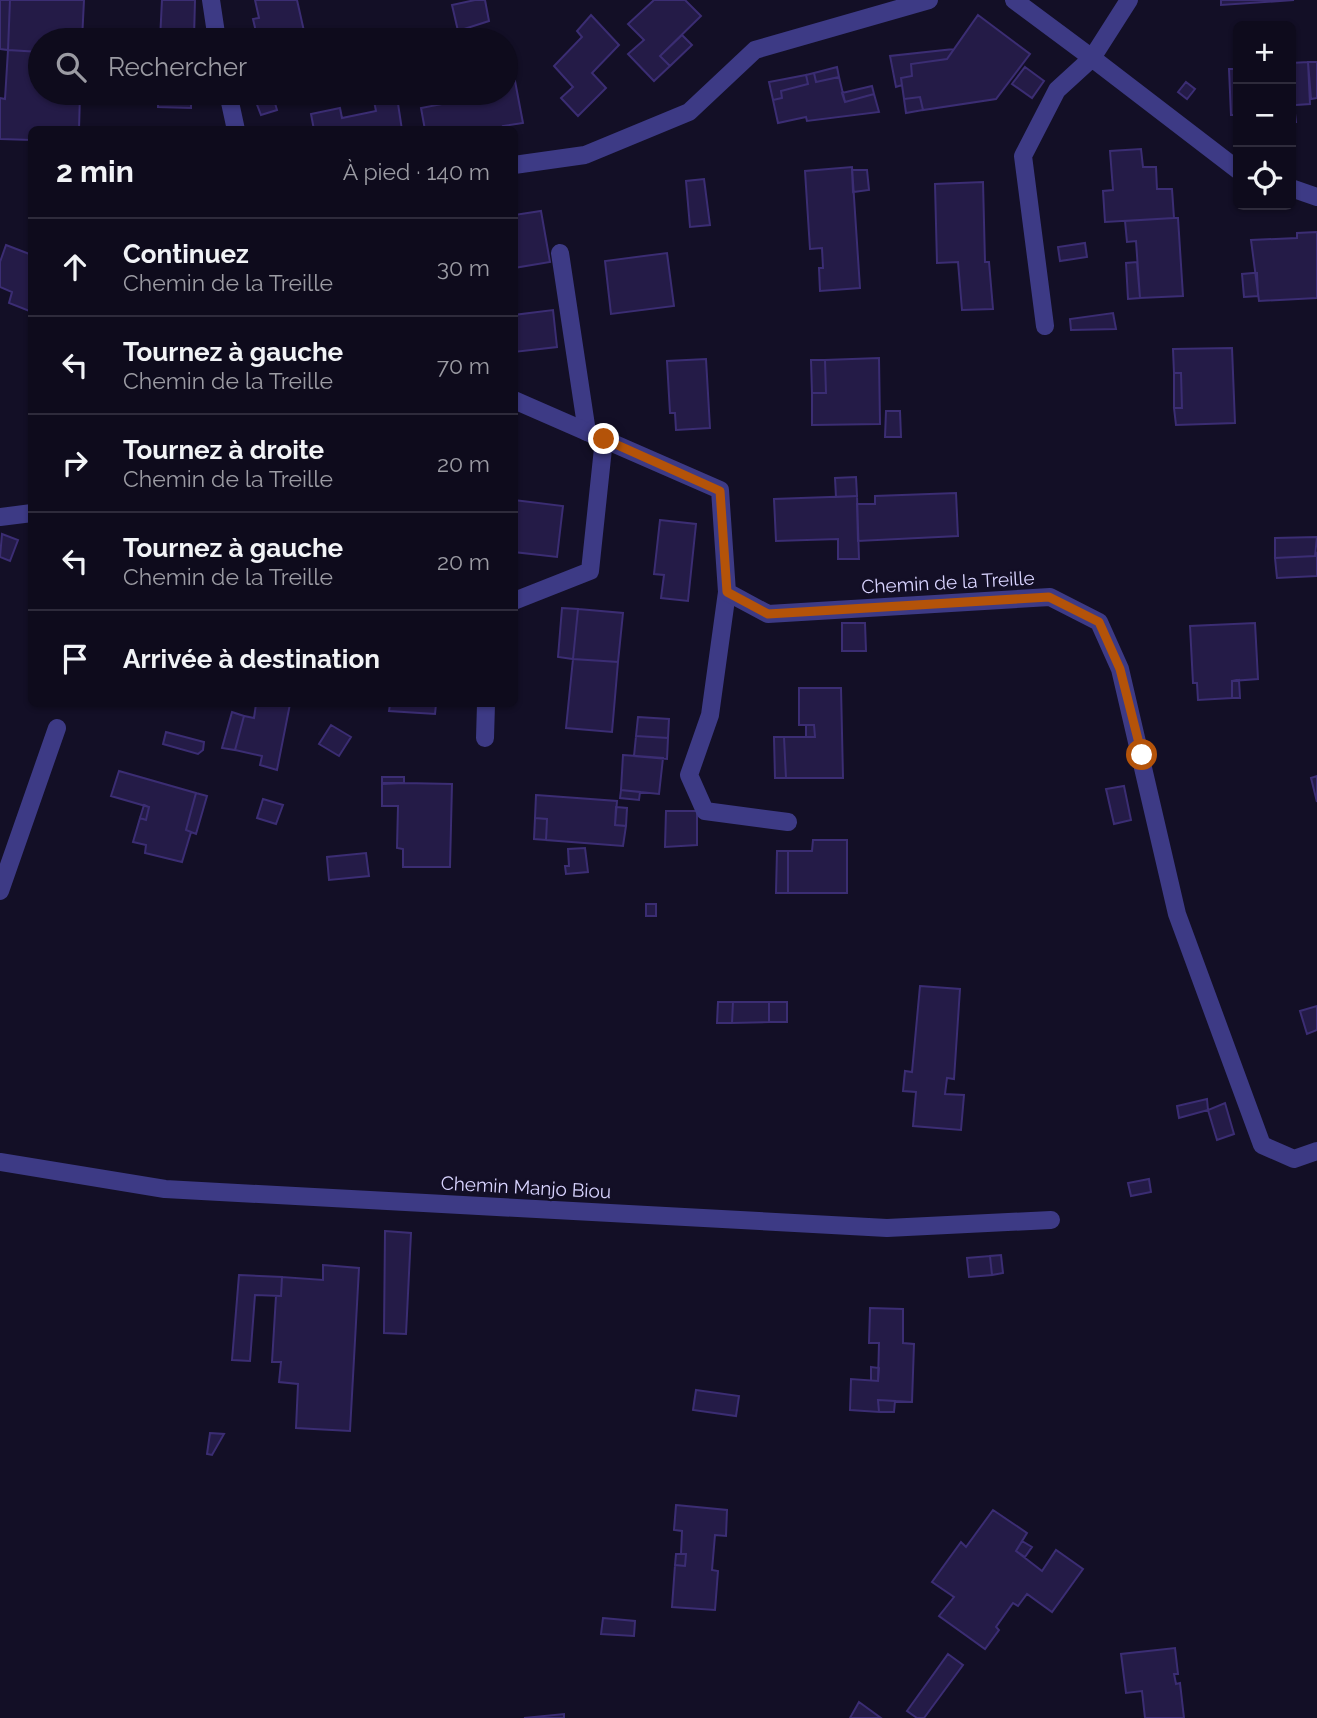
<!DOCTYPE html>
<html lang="fr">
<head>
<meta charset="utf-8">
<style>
	body { margin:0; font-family:Raleway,sans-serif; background:#171425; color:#f1f3f6 }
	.controls { position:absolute; right:21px; top:21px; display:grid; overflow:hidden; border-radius:10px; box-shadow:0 2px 5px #0004 }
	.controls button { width:63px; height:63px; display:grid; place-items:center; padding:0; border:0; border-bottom:2px solid #2e2b3b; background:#0e0b1c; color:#f1f3f6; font:35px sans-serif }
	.stop { position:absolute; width:21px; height:21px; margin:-16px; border:5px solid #b45309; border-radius:50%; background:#fff }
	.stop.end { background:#b45309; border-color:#fff; box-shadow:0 2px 7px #0008 }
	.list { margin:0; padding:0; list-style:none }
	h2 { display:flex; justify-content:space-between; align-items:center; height:91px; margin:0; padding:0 28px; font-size:30px }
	h2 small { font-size:23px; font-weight:400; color:#9b9ba3 }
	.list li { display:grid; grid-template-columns:46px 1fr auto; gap:21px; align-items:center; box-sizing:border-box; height:98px; padding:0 28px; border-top:2px solid #2e2b3b }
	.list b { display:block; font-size:26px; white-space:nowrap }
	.list p { margin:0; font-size:23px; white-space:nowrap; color:#9b9ba3 }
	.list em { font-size:23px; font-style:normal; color:#9b9ba3 }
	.icon { flex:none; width:38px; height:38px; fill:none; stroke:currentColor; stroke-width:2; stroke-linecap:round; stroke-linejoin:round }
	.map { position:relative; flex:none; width:1317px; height:1718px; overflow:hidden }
	.search { position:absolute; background:#0e0b1c; box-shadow:0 2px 5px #0004; left:28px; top:28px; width:490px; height:77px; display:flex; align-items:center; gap:18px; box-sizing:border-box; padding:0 24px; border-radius:38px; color:#9b9ba3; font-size:26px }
	.panel { position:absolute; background:#0e0b1c; box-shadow:0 2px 5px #0004; left:28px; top:126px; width:490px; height:581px; border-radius:10px }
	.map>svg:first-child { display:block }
</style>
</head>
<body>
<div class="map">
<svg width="1317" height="1718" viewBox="0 0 1317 1718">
	<rect width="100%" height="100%" fill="#130f26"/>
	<!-- building -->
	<path fill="#241b47" stroke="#3b2d73" stroke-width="2" d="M0 0H10L8 50 0 49Z
		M10 0H84L82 40H40V52L8 50Z
		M162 0H195L194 37 190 40H160Z
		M255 0H297L306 40H258L253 19 259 18Z
		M475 0H485L489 21 458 31 452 5Z
		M654 0H685L701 16 660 56 670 66 654 81 628 54 644 40 628 24Z
		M1221 0H1294L1221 5Z
		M591 15 619 45 592 73 606 88 578 116 561 98 573 87 554 66 582 37 577 31Z
		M978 15 1030 54 996 99 923 110 920 97 904 99 901 78 912 76 911 64 947 59Z
		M682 35 692 45 670 66 660 56Z
		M954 49 947 59 911 64 912 76 901 78 902 85 896 87 890 56Z
		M8 50 40 52V93H80L79 130H32V140L0 139V98L5 99Z
		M1308 62H1317V98L1311 99Z
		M1308 62 1310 104 1296 105 1291 102V63Z
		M837 67 839 77 816 82 814 73Z
		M1025 67 1044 81 1032 98 1012 84Z
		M1229 69H1238V115H1231Z
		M814 73 816 82 839 77 845 102 874 94 879 112 807 121 806 117 778 123 773 100 782 98 781 91 808 84 806 75Z
		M806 75 808 84 781 91 782 98 773 100 769 82Z
		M515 81 523 123 503 126 504 130H425L421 108 463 100V103L497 97 496 93H506V83Z
		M1186 82 1195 89 1187 99 1178 92Z
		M872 86 874 94 845 102 842 93Z
		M158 93H191V108L158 107Z
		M272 93H281L282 99 274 102Z
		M272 93 277 110 261 115 254 97Z
		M397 97 402 130H314L311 114 340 108 342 118 376 111 374 101Z
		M920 97 923 110 906 113 904 99Z
		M1291 105H1294L1296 122H1291Z
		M1141 149 1143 167H1156L1157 189H1172L1174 218 1105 222 1103 191 1113 190 1110 151Z
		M852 167 860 288 820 291 819 268H823L822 248 810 249 805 171Z
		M852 170H867L869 190 853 192Z
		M704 179 710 225 690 227 686 181Z
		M983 182 985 262H989L993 309 962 310 958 262 937 263 935 184Z
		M541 211 550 262 514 268V215Z
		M1174 218H1178L1183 296 1140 298 1136 241 1127 242 1125 221Z
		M1317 232V298L1259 301 1251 240 1297 238V233Z
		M1085 243 1087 257 1060 261 1058 247Z
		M6 245 32 255V312L9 303 12 292 0 287V262Z
		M667 253 674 306 611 314 605 261Z
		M1137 262 1140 298 1128 299 1126 263Z
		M1253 273H1257L1258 296 1244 297 1242 274Z
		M553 310 557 347 514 352V315Z
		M1113 313 1116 329 1071 330 1070 319Z
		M1232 348 1235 423 1176 425 1174 408H1182L1181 373H1174L1173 349Z
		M879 358 880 424 812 425V393H826L825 360Z
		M706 359 710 428 676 430 675 413H670L667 361Z
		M811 360H825L826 393H812Z
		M1174 373H1181L1182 408H1174Z
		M886 411H900L901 437H885Z
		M856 477 857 496 836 497 835 478Z
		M956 493 958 536 858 541 857 504H875V496Z
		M857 496 859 559H838V539L776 541 774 499Z
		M514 500 563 506 557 557 514 552Z
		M660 520 696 524 688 601 661 598 664 575 654 574Z
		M2 534 18 540 10 561 0 557Z
		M1317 537 1315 556 1275 558V538Z
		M1317 553V576L1277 578 1275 558 1315 556Z
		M562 608 578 609 573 659 558 657Z
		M578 609 623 613 618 662 573 659Z
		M842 623H865L866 651H842Z
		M1255 623 1258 679 1232 681V698L1198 700 1197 683H1193L1190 626Z
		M573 659 618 662 612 732 566 728Z
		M1239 680 1240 698H1232V681Z
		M799 688H841L843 778H786L784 737H815L814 725H799Z
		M256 704H290L277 770 260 765 262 756 235 750 244 716 254 718Z
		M390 704H436L435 714 389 711Z
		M232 712 244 716 235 750 222 748Z
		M638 717 669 719 668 738 636 736Z
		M331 725 351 737 339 756 319 744Z
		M806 725H814L815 737H806Z
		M166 732 204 742 203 750 198 754 163 744Z
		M636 736 668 738 667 759 634 756Z
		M774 737H784L786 778H775Z
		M623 755 663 758 659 794 621 790Z
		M119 771 196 793 186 830 191 832 182 862 145 853 146 845 133 842 140 818 146 820 149 807 111 796Z
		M1317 776V802L1311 778Z
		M382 777H404V783H382Z
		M404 783 452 784 450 867H403V849L397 848 398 806H382V784Z
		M1124 786 1131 820 1114 824 1106 789Z
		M621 790 640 792 639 800 620 798Z
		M196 793 207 796 196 834 186 830Z
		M536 795 617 801 615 825 626 826 623 846 546 840 547 819 535 818Z
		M263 799 283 805 276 824 257 818Z
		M144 805 149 807 146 820 140 818Z
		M616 807 627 808 626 826 615 825Z
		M666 811H697V845L665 847Z
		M535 818 547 819 546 840 534 839Z
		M813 840H847V893H788V851H812Z
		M585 848 588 872 566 874 565 866H569L568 849Z
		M777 851H788V893H776Z
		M366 853 369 876 329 880 327 857Z
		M646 904H656V916H646Z
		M920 986 960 989 954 1079 947 1078 945 1094 964 1095 961 1130 913 1126 916 1092 903 1091 905 1071 912 1072Z
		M718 1002H733L732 1023H717Z
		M733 1002H769V1022L732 1023Z
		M769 1002H787V1022H769Z
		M1317 1006V1030L1307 1034 1300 1011Z
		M1207 1099 1208 1110 1179 1118 1177 1106Z
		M1225 1103 1234 1134 1217 1140 1208 1110Z
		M1149 1179 1151 1192 1131 1196 1128 1183Z
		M385 1231 411 1233 406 1334 384 1333Z
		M1001 1255 1003 1273 992 1275 990 1256Z
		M990 1256 992 1275 969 1277 967 1258Z
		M323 1265 359 1268 350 1431 296 1428 298 1384 279 1382 281 1362H272L276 1296H281L282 1277 323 1280Z
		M239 1275 282 1277 281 1296 255 1295 250 1361 232 1360Z
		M870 1308 903 1309V1343L914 1344 912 1402 878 1400 879 1412 850 1410 851 1379 878 1381 879 1343H869Z
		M871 1367 879 1368 878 1381H871Z
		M696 1390 739 1396 736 1416 693 1410Z
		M878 1400 895 1401 894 1412H879Z
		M210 1433 224 1434 212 1455 207 1454Z
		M676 1505 727 1510 726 1536 715 1535 712 1570 718 1571 715 1610 672 1607 675 1565 685 1566 686 1554H681L682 1531 674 1530Z
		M993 1510 1027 1533 1016 1551 1042 1571 1056 1550 1083 1569 1052 1612 1027 1594 1018 1606 1013 1603 996 1627 999 1630 985 1649 939 1616 954 1597 932 1582 961 1542 966 1547Z
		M1022 1541 1032 1547 1025 1557 1016 1551Z
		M676 1554H686L685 1566 675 1565Z
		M603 1618 635 1621 634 1636 601 1634Z
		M1175 1648 1178 1674H1174L1176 1684 1180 1683 1184 1718H1145L1142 1691 1126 1693 1121 1654Z
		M948 1654 963 1665 924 1718H917L907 1711Z
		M859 1702 881 1718H850Z
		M564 1714V1718H524Z"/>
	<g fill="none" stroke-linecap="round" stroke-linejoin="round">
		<!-- service -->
		<path stroke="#3d3a85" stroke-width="18" d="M560 253 587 432
			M0 517 32 513
			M727 592 710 715 689 775 705 811 788 822
			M514 601 590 571 604 439
			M485 738 486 704
			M0 891 57 728"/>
		<!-- minor -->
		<path stroke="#3d3a85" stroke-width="18" d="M211 0 217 40
			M1014 0 1092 58 1057 90 1023 156 1045 326
			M1129 0 1092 58 1238 170
			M228 93 236 130
			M514 165 585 155 689 112 755 50 929 0
			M1291 188 1317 197
			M514 400 720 490 727 592 768 614 1050 597 1099 622 1120 669 1177 914 1262 1145 1294 1159 1317 1151
			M0 1162 165 1189 887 1228 1051 1220"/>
	</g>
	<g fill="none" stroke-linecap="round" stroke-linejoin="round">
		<!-- route -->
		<path stroke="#b45309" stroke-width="9" d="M604 439 720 491 727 592 768 614 1049 597 1099 622 1120 669 1142 755"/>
	</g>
	<g text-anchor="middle" stroke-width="5" stroke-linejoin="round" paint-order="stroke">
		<!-- street labels -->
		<g font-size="19" fill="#d9d4ff" stroke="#130f26">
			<text transform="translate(948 582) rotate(-3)" y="7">Chemin de la Treille</text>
			<text transform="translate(526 1187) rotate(3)" y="7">Chemin Manjo Biou</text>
		</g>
	</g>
</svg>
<div class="controls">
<button>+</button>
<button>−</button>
<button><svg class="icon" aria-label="locate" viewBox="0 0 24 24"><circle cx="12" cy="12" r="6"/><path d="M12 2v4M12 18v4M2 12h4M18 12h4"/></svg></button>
</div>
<div class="stop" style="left:1142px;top:755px"></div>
<div class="stop end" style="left:604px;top:439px"></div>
<div class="search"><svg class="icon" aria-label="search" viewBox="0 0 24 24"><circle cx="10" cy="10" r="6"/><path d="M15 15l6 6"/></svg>Rechercher</div>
<section class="panel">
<h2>2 min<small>À pied · 140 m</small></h2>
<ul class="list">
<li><svg class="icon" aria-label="ahead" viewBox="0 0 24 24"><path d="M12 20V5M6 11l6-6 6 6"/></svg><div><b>Continuez</b><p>Chemin de la Treille</p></div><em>30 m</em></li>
<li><svg class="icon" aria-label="left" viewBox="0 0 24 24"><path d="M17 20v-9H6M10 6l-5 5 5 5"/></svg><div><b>Tournez à gauche</b><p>Chemin de la Treille</p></div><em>70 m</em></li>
<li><svg class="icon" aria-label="right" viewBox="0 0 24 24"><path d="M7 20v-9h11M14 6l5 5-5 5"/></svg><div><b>Tournez à droite</b><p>Chemin de la Treille</p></div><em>20 m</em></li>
<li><svg class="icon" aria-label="left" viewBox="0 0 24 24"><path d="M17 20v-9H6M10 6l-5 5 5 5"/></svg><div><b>Tournez à gauche</b><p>Chemin de la Treille</p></div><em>20 m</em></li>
<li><svg class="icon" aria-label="arrive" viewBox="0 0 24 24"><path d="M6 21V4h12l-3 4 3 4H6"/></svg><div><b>Arrivée à destination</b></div></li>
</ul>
</section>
</div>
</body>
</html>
